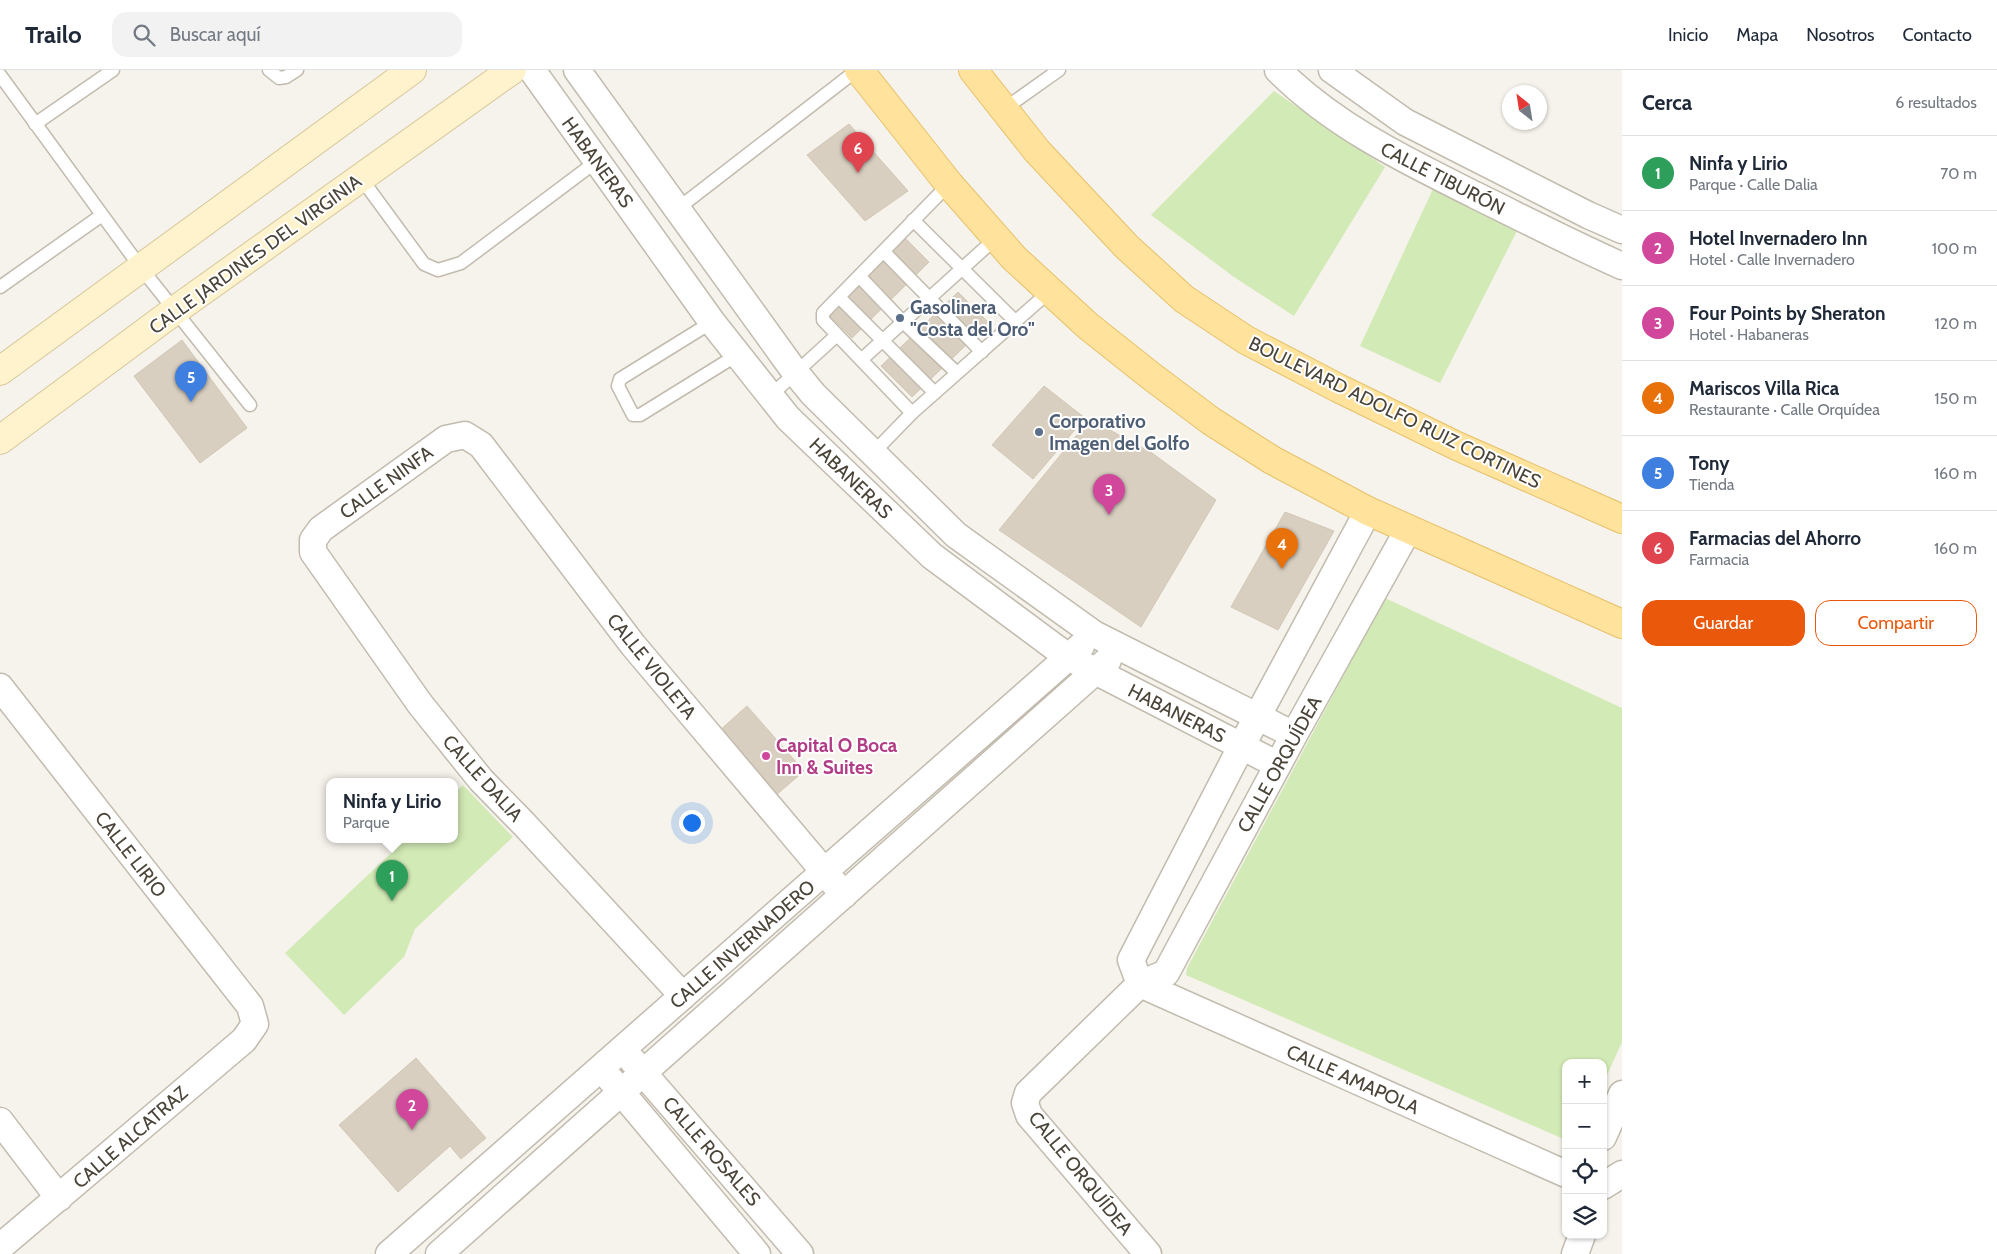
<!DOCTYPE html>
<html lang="es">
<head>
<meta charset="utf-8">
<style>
	body { margin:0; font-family:Cabin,sans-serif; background:#f2f2f3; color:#1f2937 }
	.controls { position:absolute; right:15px; bottom:15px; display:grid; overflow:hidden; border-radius:10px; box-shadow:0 1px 4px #0004 }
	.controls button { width:45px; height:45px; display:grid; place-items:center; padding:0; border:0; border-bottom:1px solid #e0e1e3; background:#fff; color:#1f2937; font:25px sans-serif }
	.compass { position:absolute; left:1502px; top:15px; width:45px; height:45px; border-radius:50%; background:#fff; box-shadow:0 1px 4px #0004; rotate:330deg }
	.you { position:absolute; left:691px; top:752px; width:18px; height:18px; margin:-12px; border:4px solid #fff; border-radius:50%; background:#1a73e8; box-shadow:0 0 0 8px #1a73e833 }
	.badge { display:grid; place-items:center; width:32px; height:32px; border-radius:50%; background:#ea580c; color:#fff; font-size:16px; font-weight:700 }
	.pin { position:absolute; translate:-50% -41px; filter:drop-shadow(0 1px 2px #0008) }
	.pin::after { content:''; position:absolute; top:26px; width:18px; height:15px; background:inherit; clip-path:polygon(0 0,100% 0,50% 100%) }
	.popup { position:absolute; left:326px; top:708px; width:132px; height:65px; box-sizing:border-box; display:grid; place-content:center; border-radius:10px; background:#fff; filter:drop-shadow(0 1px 4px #0005); font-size:16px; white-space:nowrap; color:#747a83 }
	.popup b { font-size:19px; color:#1f2937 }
	.popup::after { content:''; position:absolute; left:50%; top:100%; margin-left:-10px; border:10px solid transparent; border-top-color:#fff }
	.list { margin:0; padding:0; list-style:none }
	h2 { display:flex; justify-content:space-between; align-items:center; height:65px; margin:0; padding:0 20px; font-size:21px }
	h2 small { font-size:16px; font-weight:400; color:#747a83 }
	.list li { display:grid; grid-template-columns:32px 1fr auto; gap:15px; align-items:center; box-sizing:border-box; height:75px; padding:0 20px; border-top:1px solid #e0e1e3 }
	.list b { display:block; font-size:19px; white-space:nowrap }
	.list p { margin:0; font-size:16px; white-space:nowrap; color:#747a83 }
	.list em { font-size:16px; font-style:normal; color:#747a83 }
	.actions { display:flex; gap:10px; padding:15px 20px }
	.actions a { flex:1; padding:11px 0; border:1px solid #ea580c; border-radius:15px; text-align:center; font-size:18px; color:#ea580c }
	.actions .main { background:#ea580c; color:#fff }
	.icon { flex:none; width:28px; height:28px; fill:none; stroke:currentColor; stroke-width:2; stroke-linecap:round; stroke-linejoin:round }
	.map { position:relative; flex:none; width:1622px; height:1184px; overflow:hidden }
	header { display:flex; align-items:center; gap:30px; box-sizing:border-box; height:70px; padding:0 25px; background:#fff; border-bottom:1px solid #e0e1e3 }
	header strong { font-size:24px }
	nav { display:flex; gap:28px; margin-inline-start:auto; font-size:18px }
	.search { width:350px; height:45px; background:#f2f2f3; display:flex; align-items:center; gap:12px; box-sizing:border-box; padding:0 18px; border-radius:15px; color:#747a83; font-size:19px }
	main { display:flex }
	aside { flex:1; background:#fff }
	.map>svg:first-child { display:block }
</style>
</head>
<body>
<header>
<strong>Trailo</strong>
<div class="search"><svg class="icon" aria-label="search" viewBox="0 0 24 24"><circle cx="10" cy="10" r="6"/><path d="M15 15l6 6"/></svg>Buscar aquí</div>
<nav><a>Inicio</a><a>Mapa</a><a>Nosotros</a><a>Contacto</a></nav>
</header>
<main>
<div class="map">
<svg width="1622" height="1184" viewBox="0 0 1622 1184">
	<rect width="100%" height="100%" fill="#f6f3ec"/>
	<!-- green -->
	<path fill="#d2eab5" d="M1274 21 1385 97 1294 246 1234 207 1151 145Z
		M1433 119 1518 159 1440 313 1360 276Z
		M1385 528 1622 638V972L1603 1014V993H1566V1070L1186 905 1187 898Z
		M463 715 513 767 415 859 404 887 344 945 285 883 405 770H454L455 723Z"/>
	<!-- building -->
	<path fill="#d8cfc1" stroke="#d3c7b4" d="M849 54 908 121 865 151 807 85Z
		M904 167 929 192 852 268 827 243Z
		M958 222 989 253 912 327 881 296Z
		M182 270 247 358 200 393 134 306Z
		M1044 316 1085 348 1033 409 992 375Z
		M1090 349 1152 383 1216 430 1141 557 999 460Z
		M1285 442 1334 461 1278 560 1231 537Z
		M747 636 804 701 775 726 718 662Z
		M416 988 486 1068 461 1089 450 1076 398 1122 339 1055Z"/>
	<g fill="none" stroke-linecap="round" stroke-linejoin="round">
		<!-- lane casing -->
		<g stroke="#c2bbae" stroke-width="15">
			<path id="lane" d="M269 0 279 8 286 7 297 0
				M0 5 141 198 250 335
				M1004 39 1059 0
				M35 54 113 0
				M361 108 424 194 438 200 461 193 597 91
				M676 140 857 0
				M913 150 1016 252
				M884 182 982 282
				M860 207 903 252 957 303
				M0 217 102 145
				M839 227 935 323
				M712 252 620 309 618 316 633 345H640L737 285
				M861 290 996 168
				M770 326 837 265
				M912 343 823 250V243L949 114
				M873 383 912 343 1050 221"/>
		</g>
		<!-- street casing -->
		<g stroke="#c2bbae" stroke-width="29">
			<path id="street" d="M532 0 712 252 788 348 932 486 1068 587 1278 695
				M577 0 795 302 813 324 956 465 1094 564 1294 665
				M1278 0C1334 56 1405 90 1475 125 1524 149 1572 174 1622 196
				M1332 0 1405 52 1588 145 1622 160
				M0 617 250 936 255 954 244 970 0 1177
				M1140 914 1131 890 1241 677 1368 441
				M1140 914 1566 1104
				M683 926 524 754 481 710 420 634 313 482V470L321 459 446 369 465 365 481 375 633 575 844 825
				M632 990 800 1184
				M611 1010 757 1184
				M0 1051 59 1128
				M1603 1067 1622 1024
				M1603 1116 1622 1104
				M389 1184 1081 576
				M439 1184 1108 590
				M1148 1184 1029 1045 1025 1033 1028 1023 1140 914 1166 903 1294 665 1408 460
				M1575 1184 1582 1165"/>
		</g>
		<!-- secondary casing -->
		<g stroke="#d6c79b" stroke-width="30">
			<path id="secondary" d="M0 301 412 0
				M0 370 174 241 512 0"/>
		</g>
		<!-- primary casing -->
		<g stroke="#e6c16a" stroke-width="30">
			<path id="primary" d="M859 0 949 114 1014 188 1088 256 1151 306 1211 351 1272 390 1368 441 1622 554
				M973 0 1037 81 1127 177 1184 229 1246 270 1338 318 1457 376 1622 449"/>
		</g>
		<!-- lane -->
		<use href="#lane" stroke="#fff" stroke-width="12"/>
		<!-- street -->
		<use href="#street" stroke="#fff" stroke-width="26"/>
		<!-- secondary -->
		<use href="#secondary" stroke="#fff3cd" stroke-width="28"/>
		<!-- primary -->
		<use href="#primary" stroke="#ffe39c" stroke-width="28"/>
	</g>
	<!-- markers -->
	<g fill="#5c6f8a" stroke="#fff" stroke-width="2">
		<circle cx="900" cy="248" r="5"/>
		<circle cx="1039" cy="362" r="5"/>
	</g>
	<circle fill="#d1479c" stroke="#fff" stroke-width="2" cx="766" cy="686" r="5"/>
	<g text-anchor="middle" stroke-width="4" stroke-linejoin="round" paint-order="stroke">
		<!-- street labels -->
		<g font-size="19" fill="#4b4439" stroke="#fff">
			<text transform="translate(598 92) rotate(54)" y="7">HABANERAS</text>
			<text transform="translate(1443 108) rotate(27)" y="7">CALLE TIBURÓN</text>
			<text transform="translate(255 184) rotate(-36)" y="7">CALLE JARDINES DEL VIRGINIA</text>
			<text transform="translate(1395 342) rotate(26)" y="7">BOULEVARD ADOLFO RUIZ CORTINES</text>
			<text transform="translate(851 408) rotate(44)" y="7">HABANERAS</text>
			<text transform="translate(386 412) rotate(-36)" y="7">CALLE NINFA</text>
			<text transform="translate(652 596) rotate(51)" y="7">CALLE VIOLETA</text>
			<text transform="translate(1177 643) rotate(27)" y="7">HABANERAS</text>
			<text transform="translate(1279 694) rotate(-61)" y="7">CALLE ORQUÍDEA</text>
			<text transform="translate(483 708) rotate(48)" y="7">CALLE DALIA</text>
			<text transform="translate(131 784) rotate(52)" y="7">CALLE LIRIO</text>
			<text transform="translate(742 874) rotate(-41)" y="7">CALLE INVERNADERO</text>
			<text transform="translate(1353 1009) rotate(24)" y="7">CALLE AMAPOLA</text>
			<text transform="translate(130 1067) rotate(-41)" y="7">CALLE ALCATRAZ</text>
			<text transform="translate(712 1081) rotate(49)" y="7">CALLE ROSALES</text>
			<text transform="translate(1081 1103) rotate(51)" y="7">CALLE ORQUÍDEA</text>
		</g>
		<!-- service labels -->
		<g font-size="19" font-weight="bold" fill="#4e5e75" stroke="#fff" text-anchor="start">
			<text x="910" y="244">Gasolinera<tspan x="910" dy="22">"Costa del Oro"</tspan></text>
			<text x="1049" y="358">Corporativo<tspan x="1049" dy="22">Imagen del Golfo</tspan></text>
		</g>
		<!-- hotel labels -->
		<g font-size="19" font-weight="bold" fill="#b23c85" stroke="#fff" text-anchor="start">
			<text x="776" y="682">Capital O Boca<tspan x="776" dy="22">Inn &amp; Suites</tspan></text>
		</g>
	</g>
</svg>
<div class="controls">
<button>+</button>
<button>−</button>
<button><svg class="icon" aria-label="locate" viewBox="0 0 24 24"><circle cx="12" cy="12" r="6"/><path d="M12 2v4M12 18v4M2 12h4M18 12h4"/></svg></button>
<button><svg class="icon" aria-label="layers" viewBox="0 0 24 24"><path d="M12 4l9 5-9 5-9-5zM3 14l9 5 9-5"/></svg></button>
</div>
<svg class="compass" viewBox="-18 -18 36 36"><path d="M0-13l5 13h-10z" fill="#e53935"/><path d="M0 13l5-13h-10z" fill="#747a83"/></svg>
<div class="you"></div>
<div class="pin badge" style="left:392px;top:831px;background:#2e9e5b">1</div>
<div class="popup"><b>Ninfa y Lirio</b>Parque</div>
<div class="pin badge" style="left:412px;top:1060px;background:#d1479c">2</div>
<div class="pin badge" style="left:1109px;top:445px;background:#d1479c">3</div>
<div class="pin badge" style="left:1282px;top:499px;background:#e8710a">4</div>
<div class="pin badge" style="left:191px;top:332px;background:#3f7fe0">5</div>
<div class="pin badge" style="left:858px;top:103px;background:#e0444e">6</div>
</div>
<aside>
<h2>Cerca<small>6 resultados</small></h2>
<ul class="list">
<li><span class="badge" style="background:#2e9e5b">1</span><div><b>Ninfa y Lirio</b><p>Parque · Calle Dalia</p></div><em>70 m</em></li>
<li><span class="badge" style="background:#d1479c">2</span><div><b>Hotel Invernadero Inn</b><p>Hotel · Calle Invernadero</p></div><em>100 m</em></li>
<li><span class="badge" style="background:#d1479c">3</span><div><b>Four Points by Sheraton</b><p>Hotel · Habaneras</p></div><em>120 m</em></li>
<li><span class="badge" style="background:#e8710a">4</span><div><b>Mariscos Villa Rica</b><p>Restaurante · Calle Orquídea</p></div><em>150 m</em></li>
<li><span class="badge" style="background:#3f7fe0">5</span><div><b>Tony</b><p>Tienda</p></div><em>160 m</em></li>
<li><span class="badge" style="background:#e0444e">6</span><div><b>Farmacias del Ahorro</b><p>Farmacia</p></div><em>160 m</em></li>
</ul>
<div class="actions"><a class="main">Guardar</a><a>Compartir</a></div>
</aside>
</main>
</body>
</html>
